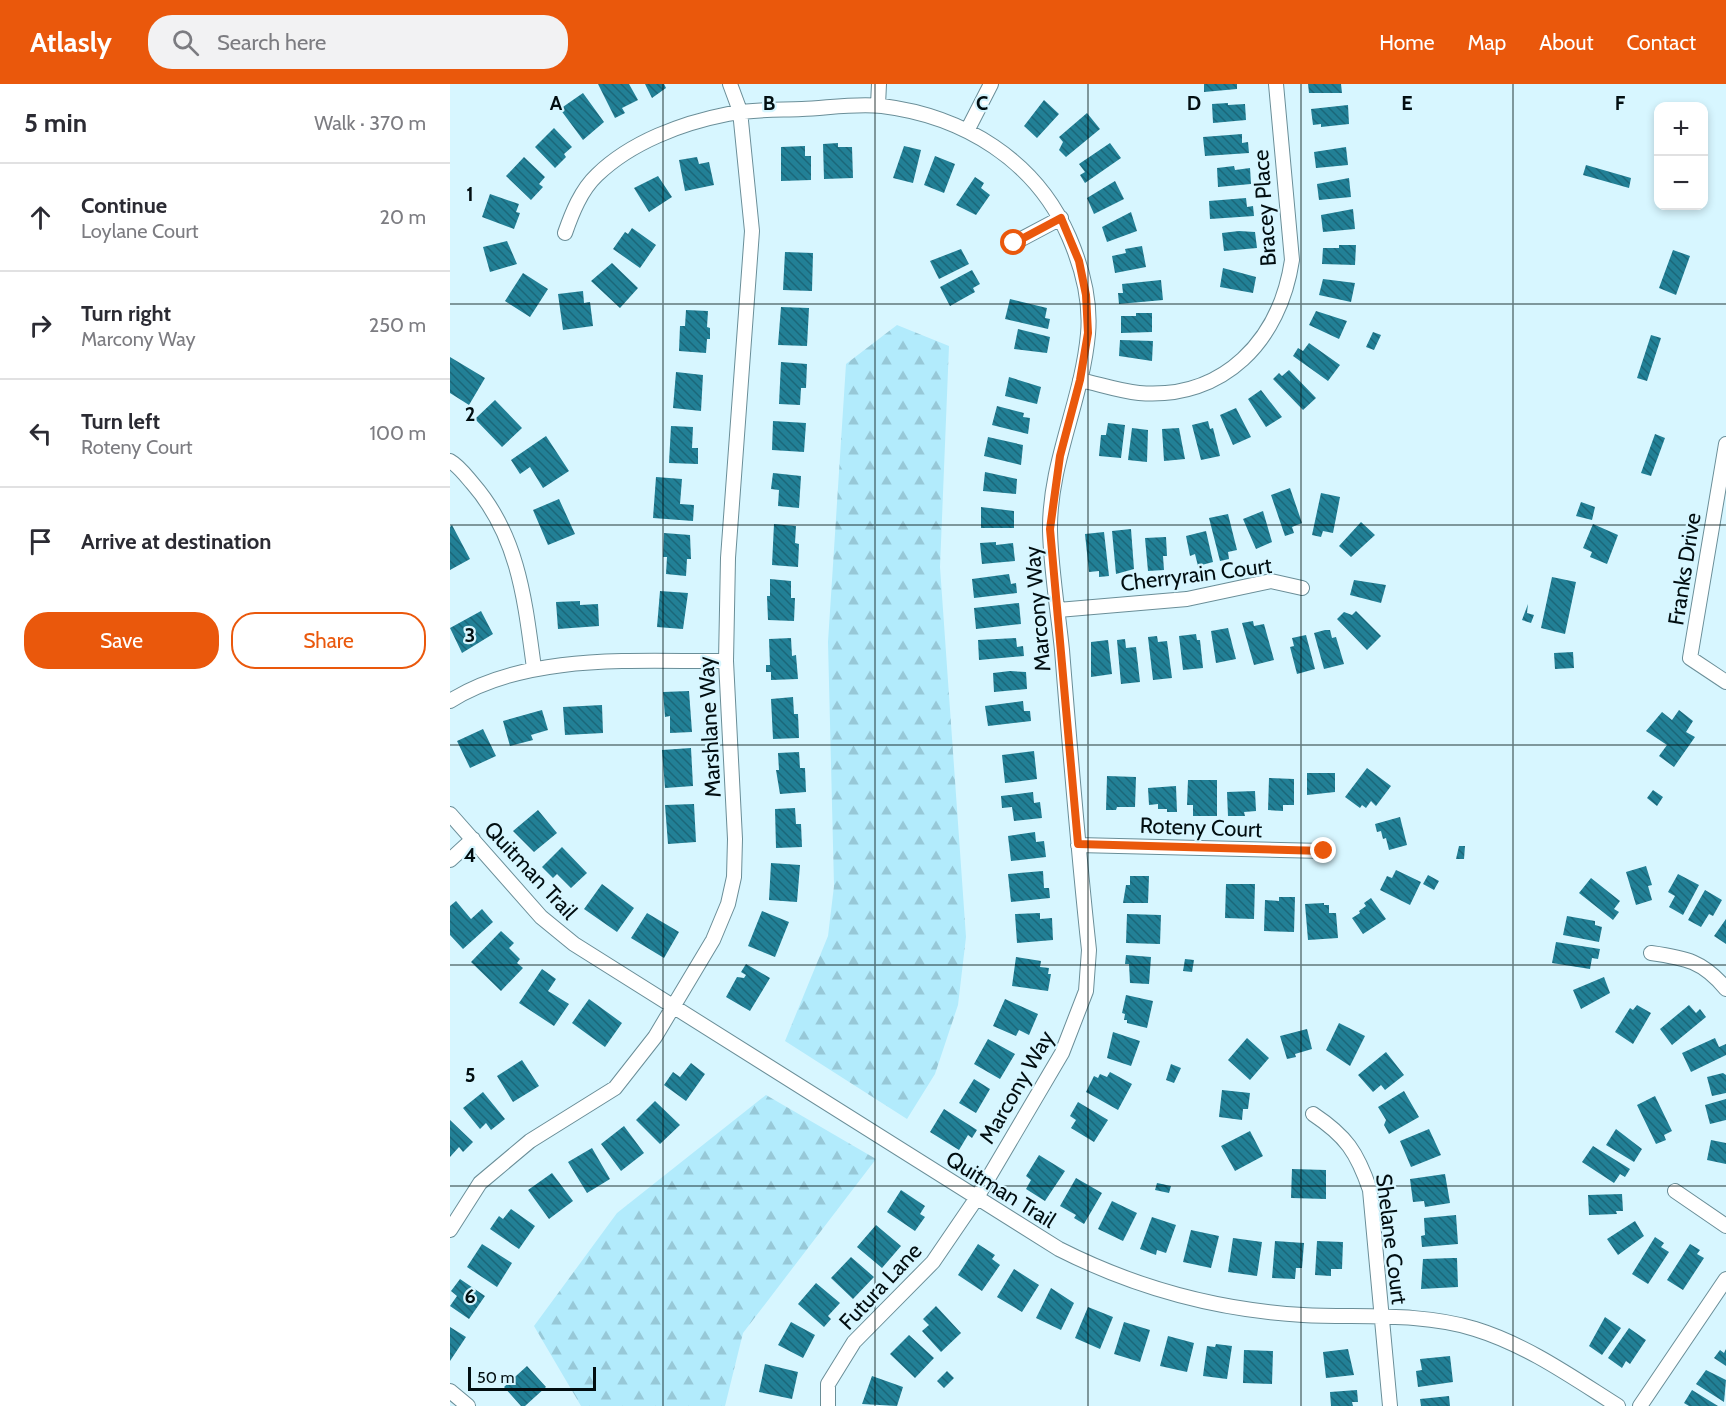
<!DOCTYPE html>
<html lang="en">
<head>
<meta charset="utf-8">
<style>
	body { margin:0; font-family:Cabin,sans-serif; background:#f2f2f3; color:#2b2b33 }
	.controls { position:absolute; right:18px; top:18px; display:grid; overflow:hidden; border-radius:12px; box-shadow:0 3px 9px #0003 }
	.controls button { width:54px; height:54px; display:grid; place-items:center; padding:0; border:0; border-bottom:2px solid #e1e1e2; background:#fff; color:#2b2b33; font:30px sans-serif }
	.scale { position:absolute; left:18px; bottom:15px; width:128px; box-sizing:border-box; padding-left:6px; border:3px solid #020e11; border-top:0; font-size:16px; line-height:21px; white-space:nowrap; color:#020e11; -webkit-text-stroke:4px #d7f6ff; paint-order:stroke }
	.stop { position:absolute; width:18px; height:18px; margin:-14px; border:4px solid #ea580c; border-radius:50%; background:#fff }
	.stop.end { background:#ea580c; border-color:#fff; box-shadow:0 2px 6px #0008 }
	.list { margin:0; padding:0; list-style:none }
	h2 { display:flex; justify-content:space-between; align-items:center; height:78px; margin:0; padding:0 24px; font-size:26px }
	h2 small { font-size:20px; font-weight:400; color:#7c7c81 }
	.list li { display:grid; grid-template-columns:39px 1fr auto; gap:18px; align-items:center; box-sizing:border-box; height:108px; padding:0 24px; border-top:2px solid #e1e1e2 }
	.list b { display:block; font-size:22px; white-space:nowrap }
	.list p { margin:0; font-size:20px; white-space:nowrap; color:#7c7c81 }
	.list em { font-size:20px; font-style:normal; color:#7c7c81 }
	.actions { display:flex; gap:12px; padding:18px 24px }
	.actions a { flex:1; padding:14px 0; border:2px solid #ea580c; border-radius:24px; text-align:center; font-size:21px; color:#ea580c }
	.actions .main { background:#ea580c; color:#fff }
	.icon { flex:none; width:33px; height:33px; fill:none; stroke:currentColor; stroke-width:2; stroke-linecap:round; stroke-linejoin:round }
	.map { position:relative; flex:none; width:1276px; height:1322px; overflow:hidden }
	header { display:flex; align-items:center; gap:36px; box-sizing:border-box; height:84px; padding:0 30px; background:#ea580c; color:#fff }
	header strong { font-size:28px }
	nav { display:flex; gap:33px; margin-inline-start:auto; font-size:21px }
	.search { width:420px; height:54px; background:#f2f2f3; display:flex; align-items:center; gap:15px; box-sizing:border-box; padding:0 21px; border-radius:24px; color:#7c7c81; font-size:22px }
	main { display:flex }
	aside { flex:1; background:#fff }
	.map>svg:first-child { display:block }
</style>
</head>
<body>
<header>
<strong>Atlasly</strong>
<div class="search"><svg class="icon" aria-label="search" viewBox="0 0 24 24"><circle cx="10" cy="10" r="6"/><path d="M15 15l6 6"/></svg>Search here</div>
<nav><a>Home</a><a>Map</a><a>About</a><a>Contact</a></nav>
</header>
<main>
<aside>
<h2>5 min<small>Walk · 370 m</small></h2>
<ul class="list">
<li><svg class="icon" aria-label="ahead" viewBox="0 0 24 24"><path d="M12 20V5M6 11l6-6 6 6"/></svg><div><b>Continue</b><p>Loylane Court</p></div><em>20 m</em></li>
<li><svg class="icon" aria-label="right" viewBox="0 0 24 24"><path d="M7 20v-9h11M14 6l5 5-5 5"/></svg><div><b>Turn right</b><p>Marcony Way</p></div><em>250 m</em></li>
<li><svg class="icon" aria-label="left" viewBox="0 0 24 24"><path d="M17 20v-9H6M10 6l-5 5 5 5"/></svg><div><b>Turn left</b><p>Roteny Court</p></div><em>100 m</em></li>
<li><svg class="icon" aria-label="arrive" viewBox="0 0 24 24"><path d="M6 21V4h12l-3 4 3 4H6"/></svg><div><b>Arrive at destination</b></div></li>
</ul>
<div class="actions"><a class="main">Save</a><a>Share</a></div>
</aside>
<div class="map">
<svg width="1276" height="1322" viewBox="0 0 1276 1322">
	<defs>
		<pattern id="forest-firs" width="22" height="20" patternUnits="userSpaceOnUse" patternTransform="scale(1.5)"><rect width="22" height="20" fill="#b2ebfc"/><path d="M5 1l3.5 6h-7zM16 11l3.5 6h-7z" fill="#97c8d7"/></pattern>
		<pattern id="building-back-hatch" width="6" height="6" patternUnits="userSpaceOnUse" patternTransform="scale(1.5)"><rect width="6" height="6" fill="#228096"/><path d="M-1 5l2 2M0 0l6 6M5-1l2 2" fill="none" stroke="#1b6779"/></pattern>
	</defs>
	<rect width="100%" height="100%" fill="#d7f6ff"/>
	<!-- forest -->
	<path fill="url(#forest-firs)" d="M447 241 499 262 490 483 516 853 508 921 485 990 457 1035 335 957 378 852 384 802 378 558 396 280Z
		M316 1011 426 1075 293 1249 275 1322H131L84 1242 167 1129Z"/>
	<!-- building -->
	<path fill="url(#building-back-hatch)" d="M148 0H179L188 16 172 24 175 29 165 34Z
		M195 0H214L216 4 202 14Z
		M754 0H787V5L754 8Z
		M858 0H891L892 9H859Z
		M133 9 154 38 133 56 110 25Z
		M594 16 609 30 587 54 574 42Z
		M778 19V21L795 20 796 36 763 39 762 20Z
		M898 21 899 40 871 43V40L863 41 861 25Z
		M637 29 650 45 616 73 609 66 613 58 609 53Z
		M104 44 122 63 114 70 116 73 105 84 85 63Z
		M792 50V59L798 58 799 69 755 72 753 53Z
		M388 59V63H402L403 94 374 95 373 60Z
		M660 59 671 74 635 99 630 91 635 88 629 80Z
		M355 62V72H361V96L331 97V63Z
		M454 62 471 66 463 99 443 94Z
		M896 63 898 81 866 84 864 68Z
		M485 72 505 80 494 109 474 101Z
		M74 73 95 93 89 100 93 103 81 116 56 92Z
		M247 73 249 80 259 78 264 101 235 107 229 76Z
		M1136 81 1181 94 1179 104 1133 91Z
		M784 82 785 86 800 84 801 100 768 103 767 84Z
		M208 92 222 113 199 128 184 104Z
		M525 93 534 99 531 104 540 111 526 131 506 121Z
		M899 94 901 113 869 116 867 100Z
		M665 97 674 115 644 130 637 114Z
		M40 110 69 120 66 128 70 129 64 145 32 133Z
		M796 114 797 123 803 122 804 132 760 135 759 117Z
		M903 125 905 145 873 148 871 131Z
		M681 128 687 147 657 158 652 143Z
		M182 144 206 161 190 184 163 165 175 148 178 150Z
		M789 147 805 148 807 164 774 167 772 149Z
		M57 157 67 180 40 188 33 163Z
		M889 161H906L905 181 872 180 873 164H889Z
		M692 162 696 183 665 189 662 172 676 169 675 165Z
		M511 165 519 180 489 195 480 177Z
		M1223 166 1240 172 1226 211 1209 204Z
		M335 168 363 169 362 207 333 206Z
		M162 179 188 204 170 224 141 197Z
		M773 184 806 193 803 209 770 203Z
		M522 186 530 200 523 204 525 208 500 222 490 203Z
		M73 189 98 205 80 233 55 217Z
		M873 195 905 199 901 218 869 211Z
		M711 196 713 216 669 220 668 209H673L672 200Z
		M133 207 134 219 140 218 143 242 113 246 108 210Z
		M560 215 597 224 595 234 600 235 598 245 555 235Z
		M331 223 359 224 357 262 328 261Z
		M236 226 258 227 257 243 260 244V255H257L256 269 229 267 230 242H235Z
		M866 227 897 237 889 255 859 241Z
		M686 229H702V248L671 249V232H686Z
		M568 245 600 253 597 269 564 265Z
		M923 248 931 251 924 266 916 263Z
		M1201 251 1211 254 1197 297 1187 294Z
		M670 256 703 257 702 277 669 272Z
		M859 259 890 281 878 297 843 272 848 264 853 267Z
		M0 273 35 294 19 321 0 309Z
		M331 278 357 280 356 304H351L350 321 329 320Z
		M839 286 866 314 853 326 823 295 829 289 832 292Z
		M226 288 253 291 251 327 223 324Z
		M559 293 591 303 587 320 555 312Z
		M811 306 832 333 816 343 798 315Z
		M45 316 72 344 52 363 25 335Z
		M547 322 574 329 573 333 580 334 578 350 542 341Z
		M786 324 801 353 783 361 770 331Z
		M323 337 356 339 354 368 322 366Z
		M758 337 760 345 763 344 770 372 751 376 742 341Z
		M658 339 675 341 671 374 649 372 651 351H656Z
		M221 342 243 343 242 364H248V380L219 379Z
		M682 344 698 346 697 378 678 376Z
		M729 344 735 375 714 377 712 345Z
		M1205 350 1215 354 1201 392 1191 389Z
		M96 352 119 387 93 404 80 383 70 390 61 376Z
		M538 353 573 361 571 381 534 372Z
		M535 388 567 395 566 410 533 407Z
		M323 389 351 392 349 424 328 422 329 406 321 405Z
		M206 393 232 395 230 420 244 421 243 437 203 434Z
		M840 404 852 439 842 443 844 449 835 452 821 411Z
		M871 409 890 413 883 449 873 447 871 453 862 451Z
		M109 415 125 450 98 461 83 426Z
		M1131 418 1145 423 1142 436 1126 432Z
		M531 423 564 427V444H531Z
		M813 427 822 458 806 465 793 435Z
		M778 430 787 466 778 468 779 475 770 477 759 434Z
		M911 438 925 451 901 473 889 462Z
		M324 440 346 442 345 459 349 460 348 483 322 481Z
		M1143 440 1168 451 1157 480 1140 473 1142 468 1133 464Z
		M2 441 20 475 0 486V443Z
		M681 445 684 485 666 490 662 447Z
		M756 447 763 478 748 482 745 470 740 472 736 452Z
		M654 448 659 492 649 493V487L639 488 635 450Z
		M214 449 240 451 241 475H237L236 492 216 490 217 473H213Z
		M716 453 717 472H713L714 486 698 487 695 454Z
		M546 458V461L563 459 565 477 532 480 530 459Z
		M559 490 561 500 566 499 567 509 524 514 522 495Z
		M1102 493 1126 498 1115 550 1091 544Z
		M320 495 341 497V514H345L344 537 318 536 317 512H320Z
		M904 496 936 501 931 519 900 511Z
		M210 507 238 509 233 545 207 543Z
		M130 517V521L148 520 149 542 108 545 106 518Z
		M569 519 571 540 526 545 524 524Z
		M1078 520 1077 529 1084 531 1081 539 1072 536Z
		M31 527 43 550 12 569 0 544Z
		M906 527 931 552 917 566 887 535 894 528 902 531Z
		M803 537 804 542 814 540 824 576 804 581 792 539Z
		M778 544 786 575 766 579 761 547Z
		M875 546H880L882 554 886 553 894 580 874 585 864 549Z
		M746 550 747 556H750L753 584 733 586 729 552Z
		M856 551 865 585 847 590 840 563 844 562 842 554Z
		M707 552 708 558 717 557 722 594 703 596 698 553Z
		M341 554 342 572 346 571 348 595 321 596V588H316V581H320L319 555Z
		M566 554 567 563 573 562 574 572 529 576 528 556Z
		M675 555 676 564 686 563 690 598 671 600 667 556Z
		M658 556 662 590 641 593V558Z
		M1123 568 1124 584 1105 585 1104 569Z
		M560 587 576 588 577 605 544 608 543 589Z
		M239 607 242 648 220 649V632L215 633 213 608Z
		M343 613 344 630H348L349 654 323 655 321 615Z
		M573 617 574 627H580L581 637 538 642 535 622Z
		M152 621 153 649 115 651 113 623Z
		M92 626 98 646 81 651 83 656 60 662 53 637Z
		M1229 626 1243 637 1236 648 1245 653 1224 683 1209 672 1217 661 1196 647 1212 628 1222 636Z
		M33 645 46 672 20 684 7 657Z
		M241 664 243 702 215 704 212 666Z
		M584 667 587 695 555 699 552 671Z
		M349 668 350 684H355L356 708 330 710 326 686H329L328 669Z
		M917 684 941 702 926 722 921 717 916 724 912 721 910 724 895 713Z
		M857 689H885V708L857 711Z
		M657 692 686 693 685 723H667L666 726H656Z
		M819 694 844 695V721H833V727L818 726Z
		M738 696H767V732H743V721H737Z
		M726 702 727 728H717V725H708V720L699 721 698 704Z
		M1203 706 1213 713 1207 722 1197 714Z
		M805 707 806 727 794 728 795 732H778L777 708Z
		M583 708 584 719 590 718 592 734 564 737 562 723 552 724 551 712Z
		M244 720 246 758 218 760 215 721Z
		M345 724 346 740H351L352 763 326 764 325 725Z
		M88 726 107 749 84 768 63 747Z
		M950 733 957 761 939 766 936 754 933 755 931 747 927 748 925 740Z
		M585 748 586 758 594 757 596 773 561 777 558 752Z
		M1009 762H1015L1014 775H1006Z
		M112 763 137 789 121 804 107 790 103 794 92 783Z
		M321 779 350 781 347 818 319 816Z
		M1196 782 1202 801 1198 802 1202 816 1186 821 1176 788Z
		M946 786 971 798 960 821 930 806 937 792 942 794Z
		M593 787 594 804H599L600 814 561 818 558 790Z
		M1228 790 1249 801 1233 831 1219 823 1225 812 1218 808Z
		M978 791 989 797 984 806 973 800Z
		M680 792H699L698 819H673L676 801H680Z
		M1141 794 1170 817 1164 825 1169 828 1163 836 1129 809Z
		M152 800 184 824 167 848 134 825Z
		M776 800H805L804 835 775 834Z
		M1255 806 1272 816 1263 832 1259 830 1251 843 1238 836Z
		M829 813H845L844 848 814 847 815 816 829 817Z
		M921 814 936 835 913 850 902 834 910 829 909 827 916 822 914 819Z
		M6 817 21 835 32 825 43 838 13 865 0 851V822Z
		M874 819V821H879V829H886L888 854 858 856 855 820Z
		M312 827 339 838 325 873 298 862Z
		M197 829 229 848 214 874 181 854Z
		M590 829V835L602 834 603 856 567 859 565 830Z
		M677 830 711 831 710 860 676 859Z
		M1117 832 1145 837V841L1152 843 1149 858 1113 851Z
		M1276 835V860L1264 852Z
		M51 847 64 859 59 864 70 875 67 879 73 884 51 907 21 878Z
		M1106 858 1150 865 1148 875 1142 874 1140 885 1102 879Z
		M676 871 701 873 699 900 680 899 679 880H675Z
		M566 873 591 877 590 883 599 884 598 890H601L598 907 562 902Z
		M735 875 744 876 742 888 733 887Z
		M296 880 320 894 300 927 276 913 287 893 294 894 296 891 291 888Z
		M92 885 106 895 98 907 119 920 104 942 69 919Z
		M1154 893 1160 909 1131 925 1123 906Z
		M676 911 703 917 697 944 677 939V936H674L675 930 672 929Z
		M139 915 172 939 155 963 122 939Z
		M555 915 588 930 579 951 569 946 566 952 543 942Z
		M1187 921 1201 929 1183 960 1165 948 1180 924 1183 926Z
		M1239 921 1246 929 1250 925 1256 933 1222 961 1210 945Z
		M889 939 915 952 900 982 876 966Z
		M857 945 862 965 845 970 846 973 837 975 830 952Z
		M663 948 690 957 681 982 657 974Z
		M797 954 819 974 800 996 778 976Z
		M1265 954 1269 963 1276 960V971L1241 988 1232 969Z
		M538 955 565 970 550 995 524 980Z
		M936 968 954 991 935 1006 931 1001 923 1008 908 991Z
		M72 976 89 1002 63 1018 47 992Z
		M241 979 255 990 236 1017 214 1001 223 988 230 993Z
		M721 980 731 984 724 999 716 996Z
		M660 988 682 1000 668 1026 636 1008 644 992 648 994 650 990 657 993Z
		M1273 989 1276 991V1009L1262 1012 1257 993Z
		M524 995 540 1005 526 1029 509 1019Z
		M772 1006 800 1009 798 1025H793L792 1036 769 1033Z
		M954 1007 969 1033 939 1050 934 1041 936 1036 928 1023Z
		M33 1008 55 1035 41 1046 36 1039 30 1045 13 1024Z
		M1205 1012 1222 1047 1214 1051 1216 1056 1206 1060 1187 1021Z
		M1276 1015V1036L1260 1040 1255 1021Z
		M205 1017 230 1041 210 1060 186 1036Z
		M628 1018 658 1036 644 1058 621 1044 626 1036 620 1032Z
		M494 1025 527 1046 522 1054 518 1051 509 1066 480 1048Z
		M0 1036 23 1058 13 1068 9 1063 0 1073Z
		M174 1042 194 1069 171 1087 151 1060Z
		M979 1045 991 1071 961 1083 950 1057Z
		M1166 1045 1192 1065 1184 1078 1156 1061Z
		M800 1047 813 1072 785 1087 771 1062Z
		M1261 1056 1276 1059V1080L1257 1076Z
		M1143 1062 1180 1085 1175 1093 1170 1090 1164 1099 1132 1078Z
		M142 1064 160 1095 137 1109 118 1078Z
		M589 1071 615 1087 595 1117 576 1105 581 1096 576 1092Z
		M842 1085 876 1086V1115L841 1114Z
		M102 1089 123 1117 99 1135 78 1106Z
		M995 1090 1000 1119 975 1123 974 1117 963 1118 960 1095Z
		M626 1094 652 1109 634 1140 624 1134 626 1131 610 1122Z
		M707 1099 721 1102 719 1109 705 1106Z
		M451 1106 475 1122 470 1130 475 1133 465 1147 437 1128Z
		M1172 1110 1173 1127H1166L1167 1130 1139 1131 1138 1111Z
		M662 1117 687 1129 673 1157 648 1145Z
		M61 1125 85 1142 69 1165 40 1145 49 1132 53 1135Z
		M1006 1131 1008 1160 972 1163 971 1152 975 1151 974 1134Z
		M702 1133 726 1141 716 1169 707 1166 706 1171 690 1165Z
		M1185 1137 1194 1152 1168 1171 1157 1155Z
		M426 1141 451 1162 432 1184 407 1163Z
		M741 1146 769 1152 761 1184 733 1178Z
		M1205 1153 1214 1159 1211 1163 1219 1168 1198 1200 1182 1190Z
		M783 1154 812 1158 807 1192 778 1188Z
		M825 1157 854 1159 852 1184H846L845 1195 822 1194Z
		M867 1157 893 1158 892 1185H881V1192L865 1191Z
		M32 1160 62 1179 47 1203 17 1183Z
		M528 1160 545 1171 542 1175 550 1181 532 1207 508 1191Z
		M1240 1160 1250 1166 1247 1170 1254 1174 1233 1206 1217 1196Z
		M401 1173 424 1193 403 1215 381 1194Z
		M1003 1174H1007L1008 1203 971 1205 973 1175Z
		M564 1185 589 1201 572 1228 547 1213Z
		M10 1195 35 1212 19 1235 0 1222 7 1212 1 1207Z
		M366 1199 390 1219 378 1232 381 1235 374 1243 348 1220Z
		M601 1204 624 1219 611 1246 586 1234Z
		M486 1222 511 1249 491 1268 472 1247 479 1241 473 1235Z
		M638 1223 663 1233 650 1265 625 1254Z
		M1155 1233 1171 1244 1152 1271 1139 1262Z
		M341 1238 365 1251 353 1274 328 1261Z
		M674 1238 700 1246 690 1278 664 1270Z
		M0 1243 16 1253 0 1277Z
		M1179 1244 1196 1256 1180 1280 1176 1277 1172 1284 1158 1274Z
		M459 1251 484 1274 465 1294 440 1270Z
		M718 1252 744 1259 737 1288 710 1282Z
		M766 1260 782 1262 777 1295 753 1292 757 1262 765 1263Z
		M898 1265 904 1291 876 1294 873 1268Z
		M1276 1265V1282L1264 1274 1270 1266 1274 1269Z
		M794 1266 823 1267 822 1300 793 1299Z
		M1000 1272 1003 1298 968 1303 966 1287 972 1286 970 1275Z
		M315 1280 348 1288 342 1315 309 1308Z
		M77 1282 96 1303 75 1322H71L54 1303Z
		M1256 1286 1276 1296 1274 1318 1246 1300Z
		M497 1287 504 1294 494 1304 487 1297Z
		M422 1292 453 1303 447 1322 412 1320Z
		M907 1306 908 1318H902L903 1322H881L880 1308Z
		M1242 1306 1268 1322H1239L1234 1319Z
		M999 1312 1000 1322H971L970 1315Z"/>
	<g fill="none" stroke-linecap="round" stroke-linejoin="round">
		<!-- street casing -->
		<g stroke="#6a8e98" stroke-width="16">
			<path id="street" d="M428 21 429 0
				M518 45 541 0
				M115 149C122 129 131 106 147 91 181 58 232 39 278 30 302 25 327 26 352 25 377 24 406 19 432 22 513 32 586 76 619 153 632 183 641 217 638 250 632 317 599 379 600 447 601 486 608 527 612 566 620 666 628 766 639 866L636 907 612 969 526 1115 483 1178 404 1258 378 1300V1322
				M564 159 611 134
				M630 296C649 300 669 307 689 309 774 316 830 256 842 176L826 0
				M1276 360 1240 574 1276 598
				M0 377C9 382 16 392 23 400 69 453 75 518 84 584
				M608 526 737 515 821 497 852 504
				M0 617C78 568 186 578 276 577
				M0 730 91 833 124 860 609 1165C686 1204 766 1226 853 1231 909 1234 970 1228 1025 1245 1077 1261 1122 1293 1168 1322
				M628 761 874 767
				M0 776 23 755
				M1201 869C1236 874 1253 877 1276 905
				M863 1030C896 1052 907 1068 920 1106L940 1322
				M1225 1107 1276 1142
				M0 1146 30 1099 80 1057 165 1004 205 953 263 856 278 820 284 793 285 755 276 577 278 474 302 147 290 27 280 0
				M0 1307 18 1322
				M1190 1322 1276 1195"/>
		</g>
		<!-- street -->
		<use href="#street" stroke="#fff" stroke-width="14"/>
	</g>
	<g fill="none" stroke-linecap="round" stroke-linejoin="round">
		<!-- route -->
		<path stroke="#ea580c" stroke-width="8" d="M564 159 611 134 629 177 636 211 638 249 630 296 610 372 600 445 628 760 874 767"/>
	</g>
	<!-- grid -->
	<path fill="none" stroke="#020e11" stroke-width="1.5" stroke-opacity="0.55" d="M213 0V1322M425 0V1322M638 0V1322M851 0V1322M1063 0V1322M0 220H1276M0 441H1276M0 661H1276M0 881H1276M0 1102H1276"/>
	<g text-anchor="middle" stroke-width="4.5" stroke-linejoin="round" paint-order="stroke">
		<!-- street labels -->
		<g font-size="22" fill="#020e11" stroke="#d7f6ff">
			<text transform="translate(814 124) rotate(-94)" y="8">Bracey Place</text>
			<text transform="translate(1234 485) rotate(-81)" y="8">Franks Drive</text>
			<text transform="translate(746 490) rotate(-7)" y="8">Cherryrain Court</text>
			<text transform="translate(587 525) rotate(-95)" y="8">Marcony Way</text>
			<text transform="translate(259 643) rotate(-93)" y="8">Marshlane Way</text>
			<text transform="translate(751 743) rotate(2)" y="8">Roteny Court</text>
			<text transform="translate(81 786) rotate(47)" y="8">Quitman Trail</text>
			<text transform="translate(566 1003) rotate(-60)" y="8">Marcony Way</text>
			<text transform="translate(551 1105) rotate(32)" y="8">Quitman Trail</text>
			<text transform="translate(942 1155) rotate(83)" y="8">Shelane Court</text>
			<text transform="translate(430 1202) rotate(-47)" y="8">Futura Lane</text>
		</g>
	</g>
	<g font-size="20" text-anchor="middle" font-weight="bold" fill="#020e11" stroke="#d7f6ff" stroke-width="4.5" stroke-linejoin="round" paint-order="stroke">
		<text x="106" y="26">A</text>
		<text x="319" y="26">B</text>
		<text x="532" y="26">C</text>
		<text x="744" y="26">D</text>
		<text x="957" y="26">E</text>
		<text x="1170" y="26">F</text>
		<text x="20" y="117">1</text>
		<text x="20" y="337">2</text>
		<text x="20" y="558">3</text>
		<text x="20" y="778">4</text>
		<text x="20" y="998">5</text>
		<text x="20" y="1219">6</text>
	</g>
</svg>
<div class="controls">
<button>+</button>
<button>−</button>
</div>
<div class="scale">50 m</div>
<div class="stop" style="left:564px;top:159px"></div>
<div class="stop end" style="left:874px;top:767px"></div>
</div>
</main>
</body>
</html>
